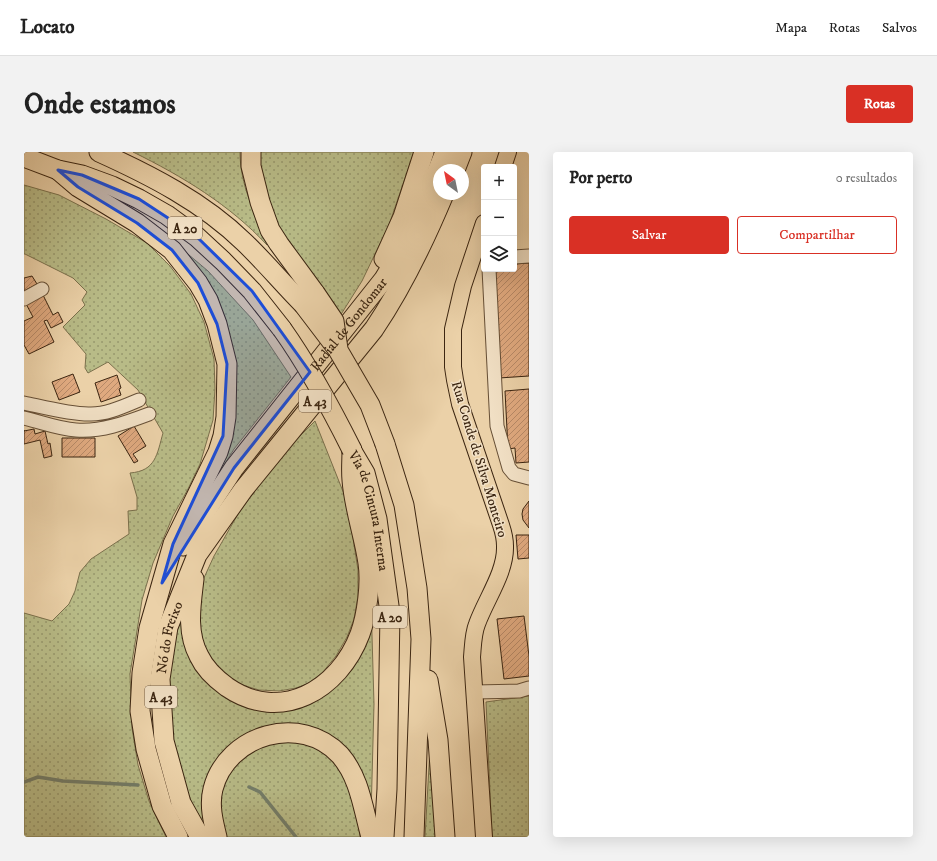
<!DOCTYPE html>
<html lang="pt">
<head>
<meta charset="utf-8">
<style>
	body { margin:0; font-family:"IM FELL DW Pica",serif; background:#f2f2f2; color:#222 }
	.controls { position:absolute; right:12px; top:12px; display:grid; overflow:hidden; border-radius:4px; box-shadow:0 4px 16px #0002 }
	.controls button { width:36px; height:36px; display:grid; place-items:center; padding:0; border:0; border-bottom:1px solid #e0e0e0; background:#fff; color:#222; font:20px sans-serif }
	.compass { position:absolute; left:409px; top:12px; width:36px; height:36px; border-radius:50%; background:#fff; box-shadow:0 4px 16px #0002; rotate:327deg }
	.list { margin:0; padding:0; list-style:none }
	h2 { display:flex; justify-content:space-between; align-items:center; height:52px; margin:0; padding:0 16px; font-size:17px }
	h2 small { font-size:13px; font-weight:400; color:#767676 }
	.actions { display:flex; gap:8px; padding:12px 16px }
	.actions a { flex:1; padding:9px 0; border:1px solid #d93025; border-radius:4px; text-align:center; font-size:14px; color:#d93025 }
	.actions .main { background:#d93025; color:#fff }
	.icon { flex:none; width:22px; height:22px; fill:none; stroke:currentColor; stroke-width:2; stroke-linecap:round; stroke-linejoin:round }
	.map { position:relative; flex:none; width:505px; height:685px; overflow:hidden; border-radius:4px }
	header { display:flex; align-items:center; gap:24px; box-sizing:border-box; height:56px; padding:0 20px; background:#fff; border-bottom:1px solid #e0e0e0 }
	header strong { font-size:19px }
	nav { display:flex; gap:22px; margin-inline-start:auto; font-size:14px }
	.intro { display:flex; align-items:center; justify-content:space-between; box-sizing:border-box; height:96px; padding:0 24px }
	h1 { margin:0; font-size:28px }
	.button { padding:10px 18px; border-radius:4px; background:#d93025; color:#fff; font-size:14px; font-weight:700 }
	main { display:flex; gap:24px; padding:0 24px }
	aside { flex:1; background:#fff; border-radius:4px; box-shadow:0 4px 16px #0002 }
	.map>svg:first-child { display:block }
</style>
</head>
<body>
<header>
<strong>Locato</strong>
<nav><a>Mapa</a><a>Rotas</a><a>Salvos</a></nav>
</header>
<div class="intro"><h1>Onde estamos</h1><a class="button">Rotas</a></div>
<main>
<div class="map">
<svg width="505" height="685" viewBox="0 0 505 685">
	<defs>
		<pattern id="green-dots" width="8" height="8" patternUnits="userSpaceOnUse"><rect width="8" height="8" fill="#b8bb87"/><path d="M2 2h.1M6 6h.1" fill="none" stroke="#97986d" stroke-width="1.8" stroke-linecap="round"/></pattern>
		<pattern id="building-hatch" width="6" height="6" patternUnits="userSpaceOnUse"><rect width="6" height="6" fill="#dfa97f"/><path d="M-1 1l2-2M0 6l6-6M5 7l2-2" fill="none" stroke="#b68967"/></pattern>
	</defs>
	<rect width="100%" height="100%" fill="#ebd1a8"/>
	<filter id="stains"><feTurbulence type="fractalNoise" baseFrequency=".005" numOctaves="4"/><feColorMatrix values="0 0 0 0 .2 0 0 0 0 .09 0 0 0 0 .02 0 0 0 .5 -.17"/></filter>
	<radialGradient id="worn" r=".72"><stop offset=".6" stop-color="#630" stop-opacity="0"/><stop offset="1" stop-color="#630" stop-opacity=".3"/></radialGradient>
	<!-- green -->
	<path fill="url(#green-dots)" stroke="#7a704c" d="M109 0H216C216 32 230 63 246 90L243 93C206 53 158 24 109 0Z
		M234 0H390L365 73 338 129 316 164C289 126 256 87 240 42 235 30 235 13 234 0Z
		M0 33 35 43 82 67 123 91 146 114 167 142 180 170 190 207 191 237 189 268 176 312 164 337 149 364 129 411 118 448 106 522 108 576 114 613 125 649 142 685H0V461L28 469 45 452 51 439 56 420 67 407 105 382 104 359 113 358V345L106 321C132 319 133 302 139 281L114 238 84 210 64 221 61 216 62 202 39 175 61 153 58 148 63 140 49 126 1 102H0Z
		M152 92 184 119 229 168 267 225 210 297 169 363 207 230Z
		M291 269 320 342 327 373 334 418V444L330 467 323 485 312 504 298 521 283 532 272 536 255 539 235 538 215 532 197 520 181 505 172 466 179 428 190 404 214 362 238 329 269 291Z
		M347 449 350 552 347 664 296 583 210 593 182 676H181C153 627 144 586 145 530 145 520 143 509 146 499 148 488 154 476 158 465L199 540 296 542Z
		M505 544V685H468L462 550Z
		M253 588 284 592 304 603 321 623 333 662 336 685H199L195 677 198 631 213 607Z
		M406 597 414 685H401Z"/>
	<g fill="none" stroke-linecap="round" stroke-linejoin="round">
		<!-- stream -->
		<path stroke="#737d69" stroke-width="3.5" d="M0 630 14 625 39 629 114 633
			M225 635 236 640 272 685"/>
	</g>
	<!-- building -->
	<path fill="url(#building-hatch)" stroke="#3b2511" d="M505 111V224L475 226 468 117H490V112Z
		M8 124 13 132 0 139V126Z
		M17 139 29 163 34 160 39 170 27 176 23 168 20 169 30 190 5 202 0 193V169L9 165 0 148Z
		M49 222 56 240 35 248 28 230Z
		M93 223 97 236 95 237 97 243 77 250 71 231Z
		M505 237V310L492 311 491 296 484 297 481 239Z
		M110 274 122 294 109 302 114 309 110 311 94 284Z
		M10 277 11 282 21 279 24 292 26 291 28 304 20 306 16 288 0 292V278V279Z
		M38 286H71V305H38Z
		M505 349V376L499 368 498 362 499 357Z
		M492 383H505V406L494 407Z
		M500 464 505 504V524L480 527 473 467Z"/>
	<g fill="none" stroke-linecap="round" stroke-linejoin="round">
		<!-- minor casing -->
		<g stroke="#675037" stroke-width="15">
			<path id="minor" d="M490 105 505 104
				M465 117 473 274 485 316 490 322 505 326
				M0 147 18 137
				M0 251C19 255 49 263 67 262 84 262 100 254 115 248
				M0 266C17 270 35 277 52 278 77 280 101 271 125 262
				M451 540 495 539 505 536"/>
		</g>
		<!-- major casing -->
		<g stroke="#3b2511" stroke-width="18">
			<path id="major" d="M479 15 484 0
				M460 685 448 505C449 494 449 482 453 472 462 447 482 420 481 394 481 387 479 379 477 373L436 252 431 228 429 215V177L439 134 460 71"/>
		</g>
		<!-- highway casing -->
		<g stroke="#3b2511" stroke-width="21">
			<g id="highway">
				<path d="M75 0C126 23 179 50 220 90 241 110 259 132 279 152"/>
				<path d="M227 0V14L236 50 246 78 255 92 291 141"/>
				<path d="M0 5 34 18 58 23 88 34 115 47 143 63 173 85 199 109 228 139 258 177"/>
				<path d="M34 18 54 35 113 71 148 98 174 131 184 148 193 172 203 212 202 265 199 284 194 300 149 392 125 476 118 521 116 559 122 597 138 654 154 685"/>
				<path d="M431 18 438 0"/>
				<path d="M360 107 379 65 400 0"/>
				<path d="M361 292 380 353 393 436 397 487 390 685"/>
				<path id="s1" d="M328 299 341 321 353 367 366 461 363 637 360 685"/>
				<path id="s2" d="M159 394 210 316 360 127 389 79 421 0"/>
				<path d="M170 427C167 453 162 480 175 504 181 517 192 527 203 535 257 572 315 538 336 482 343 463 347 431 344 411 340 383 330 356 328 328 327 318 328 308 328 298"/>
				<path d="M404 528 414 588 421 685"/>
				<path id="s3" d="M176 685 157 651 140 589 136 527 144 475 173 403 219 338 350 177C379 134 400 90 420 42"/>
				<path d="M193 685C189 669 185 653 189 637 203 582 277 561 316 603 336 626 339 657 347 685"/>
			</g>
		</g>
		<!-- minor -->
		<use href="#minor" stroke="#f2e1c6" stroke-width="13"/>
		<!-- major -->
		<use href="#major" stroke="#ebd1a8" stroke-width="16"/>
		<!-- highway -->
		<use href="#highway" stroke="#ebd1a8" stroke-width="19"/>
		<!-- highway-bridge casing -->
		<g stroke="#3b2511" stroke-width="21" stroke-linecap="butt">
			<path id="highway-bridge" d="M291 141 310 169 314 197
				M279 152 314 198 346 253 361 292
				M258 177C285 215 307 256 328 298"/>
		</g>
		<!-- highway-bridge -->
		<use href="#highway-bridge" stroke="#ebd1a8" stroke-width="19"/>
	</g>
	<!-- marked area -->
	<path fill="#1d4ed8" fill-opacity="0.2" stroke="#1d4ed8" stroke-width="3" stroke-linejoin="round" d="M34 18 58 23 115 47 173 85 228 139 286 220 210 316 138 431 149 392 199 284 203 212 193 172 174 131 148 98 113 71 54 35Z"/>
	<g text-anchor="middle" stroke-width="3" stroke-linejoin="round" paint-order="stroke">
		<!-- shield labels -->
		<g fill="#f2e1c6" stroke="#725d47" stroke-width="1">
			<rect x="144" y="65" width="34" height="22" rx="3"/>
			<rect x="275" y="238" width="32" height="22" rx="3"/>
			<rect x="349" y="454" width="34" height="22" rx="3"/>
			<rect x="121" y="534" width="32" height="22" rx="3"/>
		</g>
		<g font-size="13" font-weight="bold" fill="#3b2511">
			<text x="161" y="81">A 20</text>
			<text x="291" y="254">A 43</text>
			<text x="366" y="470">A 20</text>
			<text x="137" y="550">A 43</text>
		</g>
		<!-- street labels -->
		<g font-size="14" fill="#3b2511" stroke="#f2e1c6">
			<text dy="5" stroke="none"><textPath href="#s2" startOffset="277">Radial de Gondomar</textPath></text>
			<text transform="translate(456 307) rotate(73)" y="5">Rua Conde de Silva Monteiro</text>
			<text dy="5" stroke="none"><textPath href="#s1" startOffset="63">Via de Cintura Interna</textPath></text>
			<text dy="5" stroke="none"><textPath href="#s3" startOffset="208">Nó do Freixo</textPath></text>
		</g>
	</g>
	<rect width="100%" height="100%" filter="url(#stains)"/>
	<rect width="100%" height="100%" fill="url(#worn)"/>
</svg>
<div class="controls">
<button>+</button>
<button>−</button>
<button><svg class="icon" aria-label="layers" viewBox="0 0 24 24"><path d="M12 4l9 5-9 5-9-5zM3 14l9 5 9-5"/></svg></button>
</div>
<svg class="compass" viewBox="-18 -18 36 36"><path d="M0-13l5 13h-10z" fill="#e53935"/><path d="M0 13l5-13h-10z" fill="#767676"/></svg>
</div>
<aside>
<h2>Por perto<small>0 resultados</small></h2>
<ul class="list">
</ul>
<div class="actions"><a class="main">Salvar</a><a>Compartilhar</a></div>
</aside>
</main>
</body>
</html>
